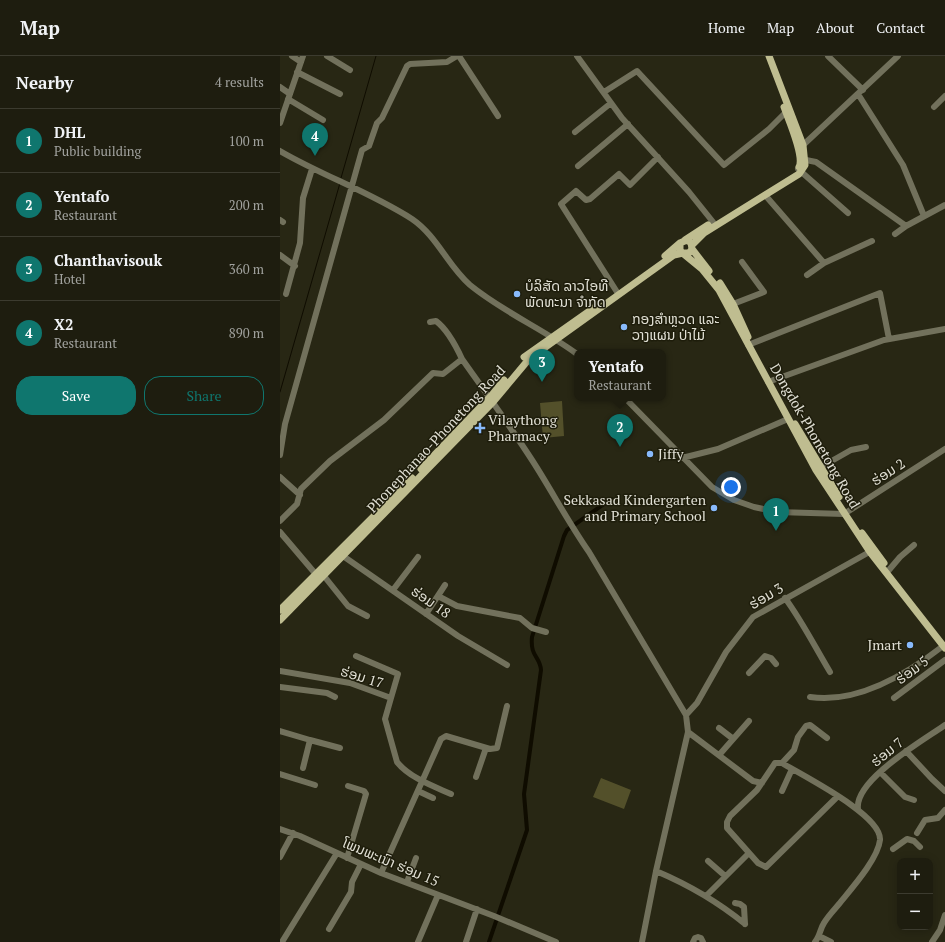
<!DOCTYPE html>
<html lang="en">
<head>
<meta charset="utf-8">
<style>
	body { margin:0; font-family:"PT Serif","Noto Sans Lao",serif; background:#262618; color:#f1f3f6 }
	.controls { position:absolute; right:12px; bottom:12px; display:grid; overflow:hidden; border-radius:8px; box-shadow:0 2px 10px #0003 }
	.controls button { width:36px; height:36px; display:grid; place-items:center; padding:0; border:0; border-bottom:1px solid #3c3b2f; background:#1e1d0f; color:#f1f3f6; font:20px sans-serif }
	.you { position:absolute; left:451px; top:431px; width:14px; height:14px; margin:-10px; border:3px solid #fff; border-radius:50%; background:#1a73e8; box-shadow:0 0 0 6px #1a73e833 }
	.badge { display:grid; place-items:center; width:26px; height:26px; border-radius:50%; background:#0f766e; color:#fff; font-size:13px; font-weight:700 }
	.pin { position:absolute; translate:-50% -33px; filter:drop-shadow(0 1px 2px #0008) }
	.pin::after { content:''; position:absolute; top:21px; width:14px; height:12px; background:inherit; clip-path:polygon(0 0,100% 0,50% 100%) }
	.popup { position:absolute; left:294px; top:293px; width:92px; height:52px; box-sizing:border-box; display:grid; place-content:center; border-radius:8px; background:#1e1d0f; filter:drop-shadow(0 1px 3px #0005); font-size:13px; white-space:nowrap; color:#a1a29e }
	.popup b { font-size:15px; color:#f1f3f6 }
	.popup::after { content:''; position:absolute; left:50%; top:100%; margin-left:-8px; border:8px solid transparent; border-top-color:#1e1d0f }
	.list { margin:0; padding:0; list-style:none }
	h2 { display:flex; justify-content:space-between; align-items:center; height:52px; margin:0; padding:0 16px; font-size:17px }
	h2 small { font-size:13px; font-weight:400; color:#a1a29e }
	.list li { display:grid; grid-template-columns:26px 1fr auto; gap:12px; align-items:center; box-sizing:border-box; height:64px; padding:0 16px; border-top:1px solid #3c3b2f }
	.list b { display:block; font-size:15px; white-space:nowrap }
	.list p { margin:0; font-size:13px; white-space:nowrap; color:#a1a29e }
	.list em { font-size:13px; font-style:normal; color:#a1a29e }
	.actions { display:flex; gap:8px; padding:12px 16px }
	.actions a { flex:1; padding:9px 0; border:1px solid #0f766e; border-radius:16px; text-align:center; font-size:14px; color:#0f766e }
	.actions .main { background:#0f766e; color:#fff }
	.map { position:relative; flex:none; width:665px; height:886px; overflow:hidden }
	header { display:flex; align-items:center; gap:24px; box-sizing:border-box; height:56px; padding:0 20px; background:#1e1d0f; border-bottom:1px solid #3c3b2f }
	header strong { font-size:19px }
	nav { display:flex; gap:22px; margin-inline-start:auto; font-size:14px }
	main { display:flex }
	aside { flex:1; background:#1e1d0f }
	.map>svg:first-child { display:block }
</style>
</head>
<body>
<header>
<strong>Map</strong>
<nav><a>Home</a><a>Map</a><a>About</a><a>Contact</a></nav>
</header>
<main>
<aside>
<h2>Nearby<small>4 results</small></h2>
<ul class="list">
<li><span class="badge">1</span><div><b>DHL</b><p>Public building</p></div><em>100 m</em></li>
<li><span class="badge">2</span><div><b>Yentafo</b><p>Restaurant</p></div><em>200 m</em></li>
<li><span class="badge">3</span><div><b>Chanthavisouk</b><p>Hotel</p></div><em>360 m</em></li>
<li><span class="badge">4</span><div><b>X2</b><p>Restaurant</p></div><em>890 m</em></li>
</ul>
<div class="actions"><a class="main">Save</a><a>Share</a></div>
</aside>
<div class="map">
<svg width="665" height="886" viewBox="0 0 665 886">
	<rect width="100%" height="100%" fill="#282714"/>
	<!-- green -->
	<path fill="#53502a" d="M282 345 284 380 263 382 260 347Z
		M321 722 351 734 344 753 313 741Z"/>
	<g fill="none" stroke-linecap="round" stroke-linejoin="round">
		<!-- stream -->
		<path stroke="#0f0c00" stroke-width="1" d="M61 122 96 0
			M0 336 60 127"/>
		<!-- canal -->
		<path stroke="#0f0c00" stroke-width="4" d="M209 886 247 774 244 738 261 614C260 600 250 601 252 581L284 480 287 474 331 443"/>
		<!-- minor -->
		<path stroke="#72715c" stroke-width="6" d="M12 0 21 6
			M47 0 70 14
			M179 0 218 60
			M297 0 342 62 409 136 433 166
			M548 0 583 34
			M17 16 60 38
			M0 31 10 38
			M324 36 357 15 444 109 489 73 506 56
			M578 38 623 109 644 160
			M8 43 43 64
			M654 51 665 40
			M0 67 23 0
			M295 76 331 47
			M520 92 618 0
			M0 95C43 120 90 136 132 163 157 180 168 210 190 229 223 256 263 273 297 298
			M526 104 536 106 626 170
			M298 110 348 68
			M518 113 568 157
			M485 139 544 207
			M0 164 3 166
			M615 178 626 170 665 149
			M0 199 15 210
			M527 219 544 207 592 185
			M337 236 281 148 296 135 306 144 310 143 339 118 350 129 378 101
			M6 238 20 187 23 142 32 113
			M453 248 484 236 462 206
			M150 266 156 265C168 274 176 290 182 303
			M468 289 600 237 609 283
			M488 326 604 284 665 273
			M345 342 432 431 454 444 474 451 497 456 564 458 665 393
			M0 399 5 368 82 94 89 90 97 67 102 62 127 10 130 8 167 6 177 0
			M402 402 438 393 508 363
			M541 411 571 394 586 391
			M0 421 20 439
			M0 465 17 448 21 433 50 405 104 364 153 317 163 318 182 303C206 337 230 370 252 404 272 435 288 466 309 496L406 659 408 676 376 815 362 886
			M0 476 39 522
			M63 500 178 580 227 609
			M609 514 620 501 634 489
			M44 520 68 550 87 560
			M113 534 138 501
			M158 540 177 550 240 562 252 572 266 576
			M505 542C522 565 535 591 550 616
			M146 558 165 529
			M0 615 70 627 111 642 118 618 76 600
			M469 617 485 600 491 602 496 608
			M0 631 47 637 55 641
			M530 641C577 648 627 618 663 590
			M111 642 105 663 117 706C130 722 153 730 171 738
			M614 642 665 604
			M406 659 417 647 446 596 473 561 593 494
			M439 672 452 682
			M0 675 30 684 23 712
			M408 676 473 725 482 727
			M30 684 60 692
			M626 695 652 723 665 735
			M440 698 469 665
			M502 707 514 694 518 681 526 670 530 669 547 682
			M600 716 625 741 634 744
			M0 718 35 729
			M196 721 206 692
			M138 735 153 742
			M502 735 512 713
			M578 753C574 724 644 684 665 669
			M0 773 20 780 101 817 214 860 276 886
			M637 777 645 764 658 762 665 754
			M613 793 627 783 634 785 640 791
			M0 801 13 777
			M67 802 86 738 84 735 68 730
			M428 805 444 819
			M376 815C409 829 437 845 465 868
			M101 817 161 683 166 680 210 693 217 692 227 650
			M127 826 136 802
			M427 839 469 797
			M455 847 460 848 464 851 465 868
			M49 873 71 836 72 826 81 808
			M539 880 551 886
			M2 886 57 797
			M138 886 158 839
			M186 886 197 853
			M413 886 415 882 418 881 421 882 423 886
			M535 886C540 880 540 873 544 867 548 860 554 854 559 848 571 833 598 803 600 784 602 759 523 720 502 707H495L477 734 450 760 447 766V772L455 781 478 807 486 811 557 741
			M652 886 660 874 665 859"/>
		<!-- major -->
		<path stroke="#bfbd90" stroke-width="7" d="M504 51C508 63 525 100 519 111
			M405 184 428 169
			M412 189 424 177 519 118 525 109 523 89 489 0
			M412 193 429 215
			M404 197H409L412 193 411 187 407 184 400 187V195L422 213 439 234 536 414 590 496 665 592
			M385 200 400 187
			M440 227 453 248 468 281
			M244 301 315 251
			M515 368 559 441
			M141 413 212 339 224 324
			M582 477 604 507
			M0 554 132 422
			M0 564 213 346 249 303 394 199 403 197"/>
	</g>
	<!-- markers -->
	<g fill="#88bafc" stroke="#1e1d0b" stroke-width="1.5">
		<circle cx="237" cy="238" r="4"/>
		<circle cx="344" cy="271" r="4"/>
		<path d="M198 366h4v4h4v4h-4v4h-4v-4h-4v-4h4z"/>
		<circle cx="370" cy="398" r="4"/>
		<circle cx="434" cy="452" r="4"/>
		<circle cx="630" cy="589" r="4"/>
	</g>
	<g text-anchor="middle" stroke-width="3" stroke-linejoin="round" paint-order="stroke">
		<!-- poi labels -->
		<g font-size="14" fill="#e0dfd4" stroke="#1e1d0b" text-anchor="start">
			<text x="245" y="235">ບໍລິສັດ ລາວໄອທີ<tspan x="245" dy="16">ພັດທະນາ ຈຳກັດ</tspan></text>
			<text x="352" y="268">ກອງສໍາຫຼວດ ແລະ<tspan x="352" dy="16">ວາງແຜນ ປ່າໄມ້</tspan></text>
			<text x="208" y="369">Vilaythong<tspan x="208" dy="16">Pharmacy</tspan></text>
			<text x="378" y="403">Jiffy</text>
			<text x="426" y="449" text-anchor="end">Sekkasad Kindergarten<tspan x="426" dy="16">and Primary School</tspan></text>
			<text x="622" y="594" text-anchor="end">Jmart</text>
		</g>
		<!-- street labels -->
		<g font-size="14" fill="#e0dfd4" stroke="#1e1d0b">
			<text transform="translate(535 380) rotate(60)" y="5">Dongdok-Phonetong Road</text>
			<text transform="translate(156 383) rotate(-47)" y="5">Phonephanao-Phonetong Road</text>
			<text transform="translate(608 416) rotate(-33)" y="5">ຮ່ອມ 2</text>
			<text transform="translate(486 540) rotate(-31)" y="5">ຮ່ອມ 3</text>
			<text transform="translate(151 546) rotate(35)" y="5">ຮ່ອມ 18</text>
			<text transform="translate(632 614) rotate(-37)" y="5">ຮ່ອມ 5</text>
			<text transform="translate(82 621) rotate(17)" y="5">ຮ່ອມ 17</text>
			<text transform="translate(607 696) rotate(-39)" y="5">ຮ່ອມ 7</text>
			<text transform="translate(111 806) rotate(23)" y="5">ໂພນພະເນົາ ຮ່ອມ 15</text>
		</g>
	</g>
</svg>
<div class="controls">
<button>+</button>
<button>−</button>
</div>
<div class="you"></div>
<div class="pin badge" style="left:496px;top:475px">1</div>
<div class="pin badge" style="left:340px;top:391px">2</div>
<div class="popup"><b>Yentafo</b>Restaurant</div>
<div class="pin badge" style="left:262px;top:326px">3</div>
<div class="pin badge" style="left:35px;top:100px">4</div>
</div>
</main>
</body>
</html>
